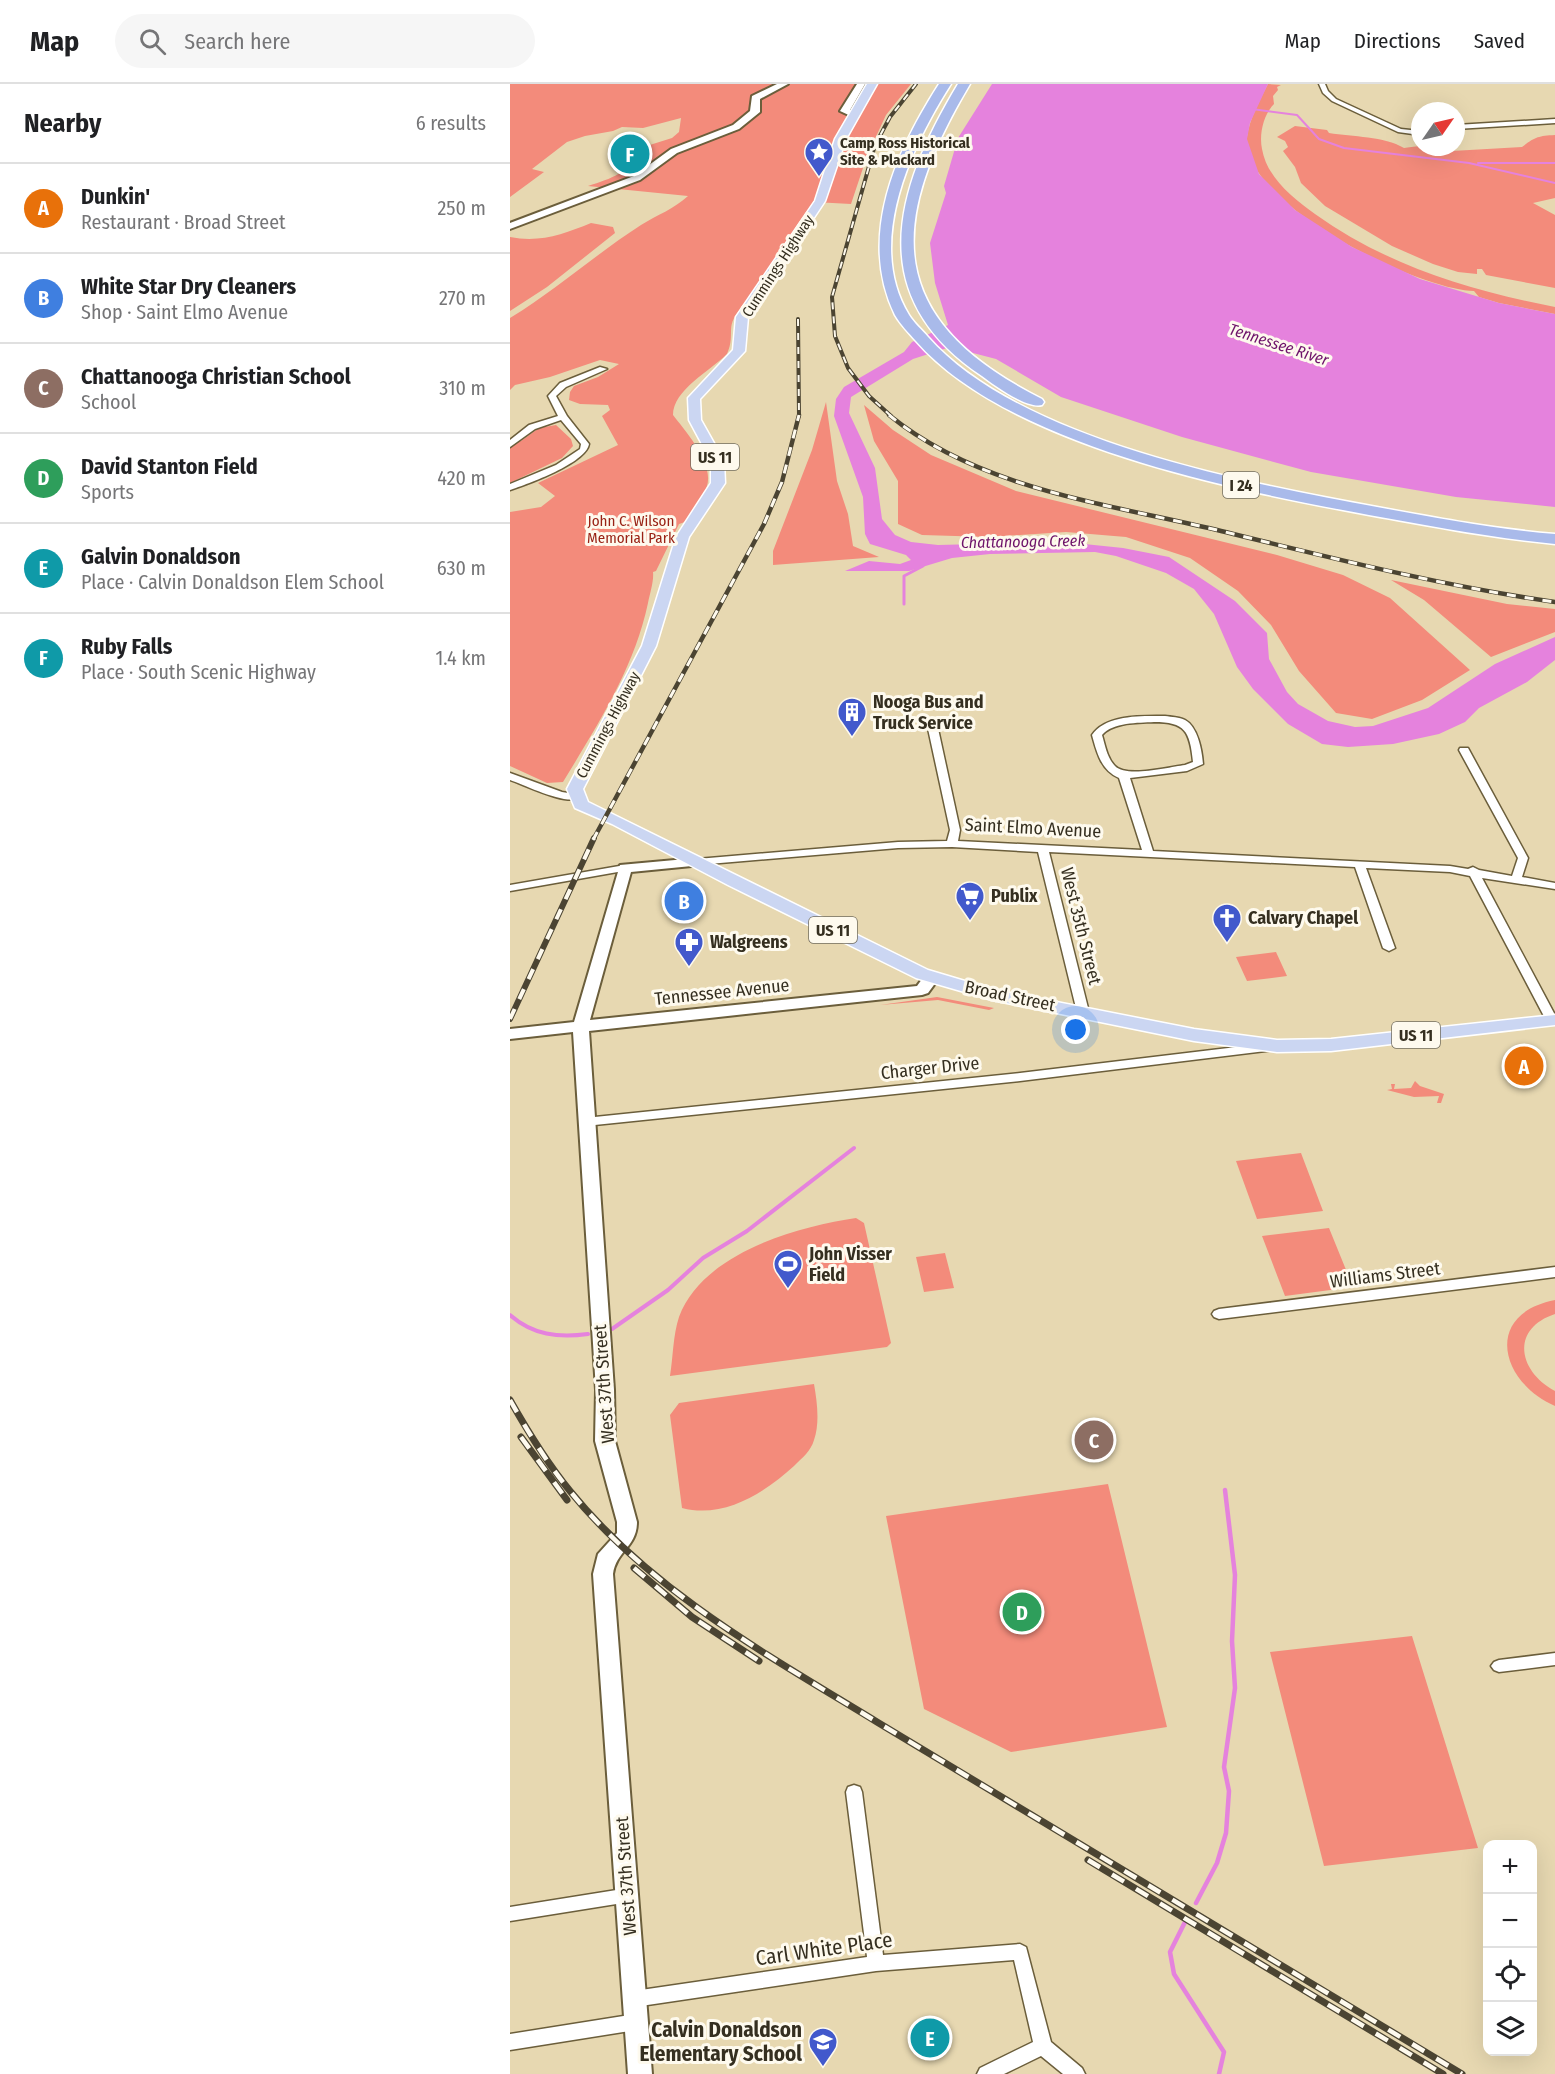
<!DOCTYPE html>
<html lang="en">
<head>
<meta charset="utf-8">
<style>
	body { margin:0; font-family:"Fira Sans Condensed",sans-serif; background:#f6f6f6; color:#202124 }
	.controls { position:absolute; right:18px; bottom:18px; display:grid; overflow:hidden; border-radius:12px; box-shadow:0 6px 24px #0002 }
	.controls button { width:54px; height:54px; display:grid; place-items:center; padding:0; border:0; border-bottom:2px solid #e0e0e0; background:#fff; color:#202124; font:30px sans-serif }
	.compass { position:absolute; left:901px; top:18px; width:54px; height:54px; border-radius:50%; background:#fff; box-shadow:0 6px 24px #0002; rotate:56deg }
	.you { position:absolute; left:566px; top:946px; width:21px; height:21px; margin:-15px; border:4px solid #fff; border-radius:50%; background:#1a73e8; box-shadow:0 0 0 9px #1a73e833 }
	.badge { display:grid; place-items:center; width:39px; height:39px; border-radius:50%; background:#4259cc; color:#fff; font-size:20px; font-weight:700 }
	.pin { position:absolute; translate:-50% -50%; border:3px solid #fff; box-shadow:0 2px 6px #0006 }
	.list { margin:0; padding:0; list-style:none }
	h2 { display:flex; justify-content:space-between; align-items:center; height:78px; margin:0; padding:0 24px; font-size:26px }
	h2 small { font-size:20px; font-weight:400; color:#757577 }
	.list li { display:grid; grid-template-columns:39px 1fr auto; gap:18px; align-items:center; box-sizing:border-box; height:90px; padding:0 24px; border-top:2px solid #e0e0e0 }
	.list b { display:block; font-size:22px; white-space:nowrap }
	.list p { margin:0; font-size:20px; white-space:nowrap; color:#757577 }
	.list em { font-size:20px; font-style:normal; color:#757577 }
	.icon { flex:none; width:33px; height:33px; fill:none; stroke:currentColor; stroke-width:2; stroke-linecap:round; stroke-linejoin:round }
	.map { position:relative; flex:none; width:1045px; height:1990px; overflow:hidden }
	header { display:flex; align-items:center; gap:36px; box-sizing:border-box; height:84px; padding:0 30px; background:#fff; border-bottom:2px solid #e0e0e0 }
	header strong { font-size:28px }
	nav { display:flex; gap:33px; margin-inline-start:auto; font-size:21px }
	.search { width:420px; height:54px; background:#f6f6f6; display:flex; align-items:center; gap:15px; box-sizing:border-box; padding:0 21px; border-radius:33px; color:#757577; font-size:22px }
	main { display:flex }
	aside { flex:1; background:#fff }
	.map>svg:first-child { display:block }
</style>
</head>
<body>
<header>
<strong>Map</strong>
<div class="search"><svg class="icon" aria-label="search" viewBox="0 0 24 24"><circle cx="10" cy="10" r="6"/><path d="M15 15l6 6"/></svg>Search here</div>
<nav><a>Map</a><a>Directions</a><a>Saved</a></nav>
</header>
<main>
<aside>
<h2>Nearby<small>6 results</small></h2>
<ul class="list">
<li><span class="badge" style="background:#e8710a">A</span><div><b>Dunkin'</b><p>Restaurant · Broad Street</p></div><em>250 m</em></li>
<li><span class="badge" style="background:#3f7fe0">B</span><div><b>White Star Dry Cleaners</b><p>Shop · Saint Elmo Avenue</p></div><em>270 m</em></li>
<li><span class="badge" style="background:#8d6e63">C</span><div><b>Chattanooga Christian School</b><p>School</p></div><em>310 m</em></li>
<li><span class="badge" style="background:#2e9e5b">D</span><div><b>David Stanton Field</b><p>Sports</p></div><em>420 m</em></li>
<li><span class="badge" style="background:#0f9aa8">E</span><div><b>Galvin Donaldson</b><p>Place · Calvin Donaldson Elem School</p></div><em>630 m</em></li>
<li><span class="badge" style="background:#0f9aa8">F</span><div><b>Ruby Falls</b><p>Place · South Scenic Highway</p></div><em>1.4 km</em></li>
</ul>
</aside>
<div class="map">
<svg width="1045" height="1990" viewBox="0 0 1045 1990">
	<rect width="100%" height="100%" fill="#e7d8b1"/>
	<!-- green -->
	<path fill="#f38b7b" d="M0 0H401L376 31 357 72 341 120 304 118 235 221C212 242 227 248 217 270 200 287 163 306 163 331 176 348 204 379 197 402 194 414 182 427 175 438L169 440 146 487 143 488C144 497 140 509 138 519 124 585 87 642 53 698L37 699 0 682V428L31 423 45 412 28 399 108 361 92 332 100 326 98 321 70 320 59 316 60 308 64 302 88 293 109 280 90 276 40 293 5 301 0 306V234C46 206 86 170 131 141 147 131 164 125 178 112L78 102C102 94 119 90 127 65L162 54 169 48 171 34 133 44 112 43 103 47 75 52 57 58 22 85 34 88 0 113Z
		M758 0 771 1 767 3 768 6 763 12 764 20C753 31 749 51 752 65 757 94 783 114 805 130 878 182 959 206 1045 223V230L989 219 969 213 964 207C908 206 730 119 737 53 739 36 750 15 758 0Z
		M785 42 817 46 819 49C843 53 874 52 894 64 908 62 929 59 942 67L1012 63C1025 53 1028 52 1045 51V114L1023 119 1045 131V204L976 191 972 185H967V190L948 188 923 180 882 162 815 122 791 99 785 83 773 67 778 63 775 57 767 53Z
		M81 139 103 143 105 149 37 203 0 227V153C30 159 54 150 81 139Z
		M316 318 327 397 338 430 343 462 369 473 263 481V467L302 366Z
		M354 321 383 346 421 371 506 407 767 471 833 491 880 514 960 586 912 616 862 635 826 629 789 587 761 541 728 507 680 474 616 453 556 448 479 453 412 451 388 440V397L364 357Z
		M46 341 61 355 63 362 52 374 0 399V354L11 357 29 344Z
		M881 496 997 520 1045 525V548L981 573 914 516Z
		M766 868 777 892 737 897 726 873Z
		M427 913 484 924 479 926 428 916 370 921Z
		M905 997 910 1002 934 1010 931 1019H927L929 1012 904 1013 877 1006 882 1005 881 1000H885L884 1005 901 1004Z
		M791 1069 813 1127 747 1135 726 1077Z
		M346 1134 354 1139 381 1259 377 1263 160 1292C163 1274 163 1251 169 1233 193 1169 286 1143 346 1134Z
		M819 1144 843 1203 775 1212 752 1152Z
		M435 1169 444 1204 414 1208 406 1173Z
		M1045 1216V1230C1000 1245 1008 1287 1045 1307V1322C990 1298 973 1230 1045 1216Z
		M304 1300C307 1317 310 1339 304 1356 301 1367 292 1374 284 1382 254 1409 214 1435 172 1424L160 1331 169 1319Z
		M598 1400 657 1643 501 1668 414 1625 376 1432Z
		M902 1552 968 1764 814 1782 760 1568Z"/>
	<!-- water -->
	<path fill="#e582dd" d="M482 0H758L740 39 737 55 749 90 785 126 842 163 910 195 989 219 1045 230V423L946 413 801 388 672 353 551 313 486 275 440 263 403 275 341 313 339 329 365 384 372 435 385 451 401 458 428 461 555 458 613 464 659 473 725 517 757 549 759 575 777 608 788 620 818 637 845 643 863 642 918 624 985 580 1045 553V576L1017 598 969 624 955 638 929 650 883 660 838 663 812 660 778 640 743 605 727 583 704 530 684 505 656 489 606 472 585 468 480 470 442 474 399 487H335L359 477 390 480 401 476 396 471 360 460 355 450 353 413 324 332 326 315 334 303 394 268 402 258 438 241 425 199 420 159 436 109 434 102 448 54Z"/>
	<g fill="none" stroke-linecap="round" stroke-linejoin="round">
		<!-- stream-far3 -->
		<path stroke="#e582dd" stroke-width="2" d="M742 25 787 31 809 55 834 64 959 79 1045 99
			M968 79H1045"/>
		<!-- stream-far2 -->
		<path stroke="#e582dd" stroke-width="3" d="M394 520V492L413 482"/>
		<!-- stream-far1 -->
		<path stroke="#e582dd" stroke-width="4" d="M0 1231C23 1251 48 1254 78 1250
			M102 1245 158 1206 193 1174 237 1147 344 1064"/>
		<!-- stream -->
		<path stroke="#e582dd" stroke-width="4.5" d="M686 1819 707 1779 716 1749 719 1707 714 1683 725 1604 722 1557 725 1491 715 1406
			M676 1836 660 1868 664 1890 714 1968 709 1990"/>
		<!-- street casing -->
		<g stroke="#6b5e3b" stroke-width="3">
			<path id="street" d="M809 0H815L818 7 826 15 891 45 910 47V51L888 48 822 17 813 9Z
				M1045 35V39L946 45V41Z
				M90 283 97 285 56 303 46 312 57 332 79 360C76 379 18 400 0 406V400L46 381 70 365 71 360 51 336 25 345 0 363V356L19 341 48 332 38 312 50 299Z
				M655 632C662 633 669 633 675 636 688 643 692 667 693 680L677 687 620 694 643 767 940 782 958 785 963 783 969 786 1002 792 1008 774 949 666 950 664H958L1018 774 1012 793 1045 799V805L972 794 1045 931V939H1038L1036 936 960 792 940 788 856 784 885 864 879 867 873 864 845 783 539 768 579 928 573 932 567 928 528 768 442 763 388 764 187 781 182 778 187 775 388 758 437 757 440 746 417 640 422 637 427 640 450 746 448 757 632 766 609 694C591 686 587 669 582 651 596 630 633 632 655 632ZM644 638C675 638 680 647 683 678L675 681C659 683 616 694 605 682 597 674 595 661 592 651 603 638 628 639 644 638Z
				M0 689 52 708 70 711 71 713C58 723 15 701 0 696Z
				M115 781 119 782 120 784 119 786 0 807V801Z
				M760 959 764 960 766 963 764 966 510 997 75 1042 69 1038 75 1034 510 989Z
				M1045 1183V1193L709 1235 704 1233 702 1230 704 1227 709 1225Z
				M1045 1569V1581L989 1588 984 1586 981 1582 984 1578 989 1576Z
				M344 1701 350 1703 352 1708 373 1871 510 1860 516 1863 541 1958 572 1984 575 1990H553L531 1972 494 1990H467L470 1984 523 1958 504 1876 366 1887 124 1923 118 1921 115 1915 118 1909 124 1907 357 1873 336 1708 338 1703Z
				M119 1804 125 1806 127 1811 125 1816 119 1818 0 1837V1823Z
				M126 1930 132 1932 135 1938 132 1944 126 1946 0 1966V1950Z"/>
		</g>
		<!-- secondary casing -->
		<g stroke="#6b5e3b" stroke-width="4">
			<path id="secondary" d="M267 0H278L250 15V28L229 45 167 69 130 96 0 145V139L124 92 161 65 223 41 240 27 242 12Z
				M347 0H355L340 26 348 30 343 33 330 27Z
				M187 774 194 778 192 781 121 788 80 936 407 902 415 891 421 889 429 894 418 909 412 911 79 947 104 1306 105 1357 127 1438C127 1463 106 1467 103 1490L142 1990H118L83 1490 88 1470 107 1449V1438L85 1357 86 1306 63 948 0 955V945L64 938 110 781Z"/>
		</g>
		<!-- primary casing -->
		<g stroke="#fff" stroke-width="3">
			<path id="primary" d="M357 0H367L336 55 315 117 238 233 235 267 190 315 191 336 214 377 215 399 179 453 146 562 73 705 78 718 418 886 485 906 684 945 767 956 821 955 1045 931V941L821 967 767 968 684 957 482 916 406 894 218 801 102 740 65 724 57 705 132 562 166 453 201 399V377L179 336 178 314 223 266 226 233 305 117 325 55Z"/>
		</g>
		<!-- highway casing -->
		<g stroke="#fff" stroke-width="3">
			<path id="highway" d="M429 0H441C401 63 355 159 399 231 404 239 412 246 418 253 509 356 735 399 867 423 926 434 985 445 1045 450V460C982 454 921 442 859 431 725 406 498 362 406 257 399 249 390 240 385 231 347 153 386 67 429 0Z
				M448 0H460C376 141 375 236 532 315L534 318 532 321C517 325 484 301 472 292 352 212 385 105 448 0Z"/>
		</g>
		<!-- street -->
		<use href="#street" fill="#fff" fill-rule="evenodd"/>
		<!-- secondary -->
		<use href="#secondary" fill="#fff" fill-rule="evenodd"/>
		<!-- primary -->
		<use href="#primary" fill="#cbd6f2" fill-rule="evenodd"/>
		<!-- highway -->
		<use href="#highway" fill="#a9baea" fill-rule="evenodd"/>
		<!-- rail-far3 casing -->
		<g stroke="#4b4432" stroke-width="4">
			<path id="rail-far3" d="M288 235 289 332
				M381 332 359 312 338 284 325 252 322 213 365 61 380 33 406 0"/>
		</g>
		<!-- rail-far2 casing -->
		<g stroke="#4b4432" stroke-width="4.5">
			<path id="rail-far2" d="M379 331C471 406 599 420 711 447 822 474 932 502 1045 518
				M83 756 254 440 272 398 289 331"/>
		</g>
		<!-- rail-far1 casing -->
		<g stroke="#4b4432" stroke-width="6">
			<path id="rail-far1" d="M0 935 84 754"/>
		</g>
		<!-- rail casing -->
		<g stroke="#4b4432" stroke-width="7">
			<path id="rail" d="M0 1316C18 1348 37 1379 60 1407 141 1507 259 1572 367 1638L952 1990
				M11 1353 57 1416
				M124 1484 182 1533 249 1577
				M578 1776 933 1990"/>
		</g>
		<!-- rail-far3 -->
		<use href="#rail-far3" stroke="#fefaee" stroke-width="2" stroke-dasharray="7" stroke-linecap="butt"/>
		<!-- rail-far2 -->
		<use href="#rail-far2" stroke="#fefaee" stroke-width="3" stroke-dasharray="9" stroke-linecap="butt"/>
		<!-- rail-far1 -->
		<use href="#rail-far1" stroke="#fefaee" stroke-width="4" stroke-dasharray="11" stroke-linecap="butt"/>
		<!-- rail -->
		<use href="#rail" stroke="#fefaee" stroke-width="4.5" stroke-dasharray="14" stroke-linecap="butt"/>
	</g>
	<!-- icons -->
	<defs>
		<g id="sight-pin" transform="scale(1.5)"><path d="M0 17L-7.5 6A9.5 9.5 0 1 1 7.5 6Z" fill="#4259cc" stroke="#fefaee"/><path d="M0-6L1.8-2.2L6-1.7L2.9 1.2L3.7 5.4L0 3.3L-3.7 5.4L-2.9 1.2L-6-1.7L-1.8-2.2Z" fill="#fff"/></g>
		<g id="building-pin" transform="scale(1.5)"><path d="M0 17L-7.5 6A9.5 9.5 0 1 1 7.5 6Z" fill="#4259cc" stroke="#fefaee"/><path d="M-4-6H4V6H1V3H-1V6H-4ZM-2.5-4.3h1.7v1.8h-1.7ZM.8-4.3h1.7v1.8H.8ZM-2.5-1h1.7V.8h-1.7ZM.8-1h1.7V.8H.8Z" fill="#fff"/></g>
		<g id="supermarket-pin" transform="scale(1.5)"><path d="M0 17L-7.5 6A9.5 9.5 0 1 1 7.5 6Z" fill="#4259cc" stroke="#fefaee"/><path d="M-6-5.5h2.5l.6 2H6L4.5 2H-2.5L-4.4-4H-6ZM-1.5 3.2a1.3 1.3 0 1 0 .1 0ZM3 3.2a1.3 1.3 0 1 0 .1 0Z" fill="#fff"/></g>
		<g id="church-pin" transform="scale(1.5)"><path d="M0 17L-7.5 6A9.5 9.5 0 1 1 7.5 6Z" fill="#4259cc" stroke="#fefaee"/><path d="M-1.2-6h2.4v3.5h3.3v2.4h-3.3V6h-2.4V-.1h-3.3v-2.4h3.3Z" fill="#fff"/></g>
		<g id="pharmacy-pin" transform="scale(1.5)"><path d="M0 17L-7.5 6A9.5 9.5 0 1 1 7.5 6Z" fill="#4259cc" stroke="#fefaee"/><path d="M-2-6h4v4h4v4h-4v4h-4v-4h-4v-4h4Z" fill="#fff"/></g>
		<g id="stadium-pin" transform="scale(1.5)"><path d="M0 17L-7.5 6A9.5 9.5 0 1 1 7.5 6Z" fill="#4259cc" stroke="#fefaee"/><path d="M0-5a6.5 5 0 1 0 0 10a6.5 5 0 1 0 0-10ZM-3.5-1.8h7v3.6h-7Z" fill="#fff"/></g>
		<g id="school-pin" transform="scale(1.5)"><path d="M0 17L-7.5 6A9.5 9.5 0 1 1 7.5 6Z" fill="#4259cc" stroke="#fefaee"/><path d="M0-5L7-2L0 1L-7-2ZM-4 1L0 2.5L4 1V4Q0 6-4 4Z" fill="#fff"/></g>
	</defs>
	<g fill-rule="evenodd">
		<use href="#sight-pin" x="309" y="68"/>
		<use href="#building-pin" x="342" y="628"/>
		<use href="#supermarket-pin" x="460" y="812"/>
		<use href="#church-pin" x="717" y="834"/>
		<use href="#pharmacy-pin" x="179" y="858"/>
		<use href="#stadium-pin" x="278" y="1180"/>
		<use href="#school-pin" x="313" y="1958"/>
	</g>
	<g text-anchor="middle" stroke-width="6" stroke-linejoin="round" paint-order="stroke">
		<!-- far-poi labels -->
		<g font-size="15" font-weight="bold" fill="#352f20" stroke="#fefaee" text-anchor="start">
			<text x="330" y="64">Camp Ross Historical<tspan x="330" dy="17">Site &amp; Plackard</tspan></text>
		</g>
		<!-- far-street labels -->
		<g font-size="15" fill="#352f20" stroke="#fefaee">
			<text transform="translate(268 182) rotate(-57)" y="5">Cummings Highway</text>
			<text transform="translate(98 641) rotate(-62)" y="5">Cummings Highway</text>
		</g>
		<!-- far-park labels -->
		<g font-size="15" fill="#992215" stroke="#fefaee">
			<text x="121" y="442">John C. Wilson<tspan x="121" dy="17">Memorial Park</tspan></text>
		</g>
		<!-- far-water labels -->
		<g font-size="16" font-style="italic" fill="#6e136a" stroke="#fefaee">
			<text transform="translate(769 260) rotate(18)" y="6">Tennessee River</text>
			<text transform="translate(513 457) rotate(-1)" y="6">Chattanooga Creek</text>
		</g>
		<!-- shield labels -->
		<g fill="#fefaee" stroke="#716c5e" stroke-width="1.5">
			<rect x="181" y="360" width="48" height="26" rx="4.5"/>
			<rect x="713" y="388" width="36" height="26" rx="4.5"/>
			<rect x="299" y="833" width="48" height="26" rx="4.5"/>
			<rect x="882" y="938" width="48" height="26" rx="4.5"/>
		</g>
		<g font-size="16" font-weight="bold" fill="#352f20">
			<text x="205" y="379">US 11</text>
			<text x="731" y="407">I 24</text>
			<text x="323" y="852">US 11</text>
			<text x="906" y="957">US 11</text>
		</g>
		<!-- poi labels -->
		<g font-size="18" font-weight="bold" fill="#352f20" stroke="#fefaee" text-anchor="start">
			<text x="363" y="624">Nooga Bus and<tspan x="363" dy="21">Truck Service</tspan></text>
			<text x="481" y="818">Publix</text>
			<text x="738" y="840">Calvary Chapel</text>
			<text x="200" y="864">Walgreens</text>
			<text x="299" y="1176">John Visser<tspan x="299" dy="21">Field</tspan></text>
		</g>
		<!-- street labels -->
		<g font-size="18" fill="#352f20" stroke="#fefaee">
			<text transform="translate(523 744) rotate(3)" y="6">Saint Elmo Avenue</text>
			<text transform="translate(571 842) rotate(76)" y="6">West 35th Street</text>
			<text transform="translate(212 908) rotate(-6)" y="6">Tennessee Avenue</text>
			<text transform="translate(500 912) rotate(12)" y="6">Broad Street</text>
			<text transform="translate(420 984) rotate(-6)" y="6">Charger Drive</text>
			<text transform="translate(875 1191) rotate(-7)" y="6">Williams Street</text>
			<text transform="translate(94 1300) rotate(-94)" y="6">West 37th Street</text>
			<text transform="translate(116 1792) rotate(-94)" y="6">West 37th Street</text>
		</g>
		<!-- near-street labels -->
		<g font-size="21" fill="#352f20" stroke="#fefaee">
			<text transform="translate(314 1865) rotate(-8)" y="7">Carl White Place</text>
		</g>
		<!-- near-poi labels -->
		<g font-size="21" font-weight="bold" fill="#352f20" stroke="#fefaee" text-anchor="end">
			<text x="292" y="1953">Calvin Donaldson<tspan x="292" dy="24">Elementary School</tspan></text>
		</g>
	</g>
</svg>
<div class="controls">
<button>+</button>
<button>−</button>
<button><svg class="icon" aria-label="locate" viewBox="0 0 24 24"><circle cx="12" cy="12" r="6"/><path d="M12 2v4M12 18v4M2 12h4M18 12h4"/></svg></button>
<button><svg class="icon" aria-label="layers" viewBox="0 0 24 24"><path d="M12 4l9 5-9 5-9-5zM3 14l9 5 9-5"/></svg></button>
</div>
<svg class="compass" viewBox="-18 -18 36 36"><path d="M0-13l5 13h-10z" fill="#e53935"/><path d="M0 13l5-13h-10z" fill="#757577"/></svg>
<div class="you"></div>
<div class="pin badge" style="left:1014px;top:982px;background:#e8710a">A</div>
<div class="pin badge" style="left:174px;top:817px;background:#3f7fe0">B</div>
<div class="pin badge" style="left:584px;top:1356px;background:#8d6e63">C</div>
<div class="pin badge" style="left:512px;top:1528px;background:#2e9e5b">D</div>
<div class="pin badge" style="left:420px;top:1954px;background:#0f9aa8">E</div>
<div class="pin badge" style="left:120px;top:70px;background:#0f9aa8">F</div>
</div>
</main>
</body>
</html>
